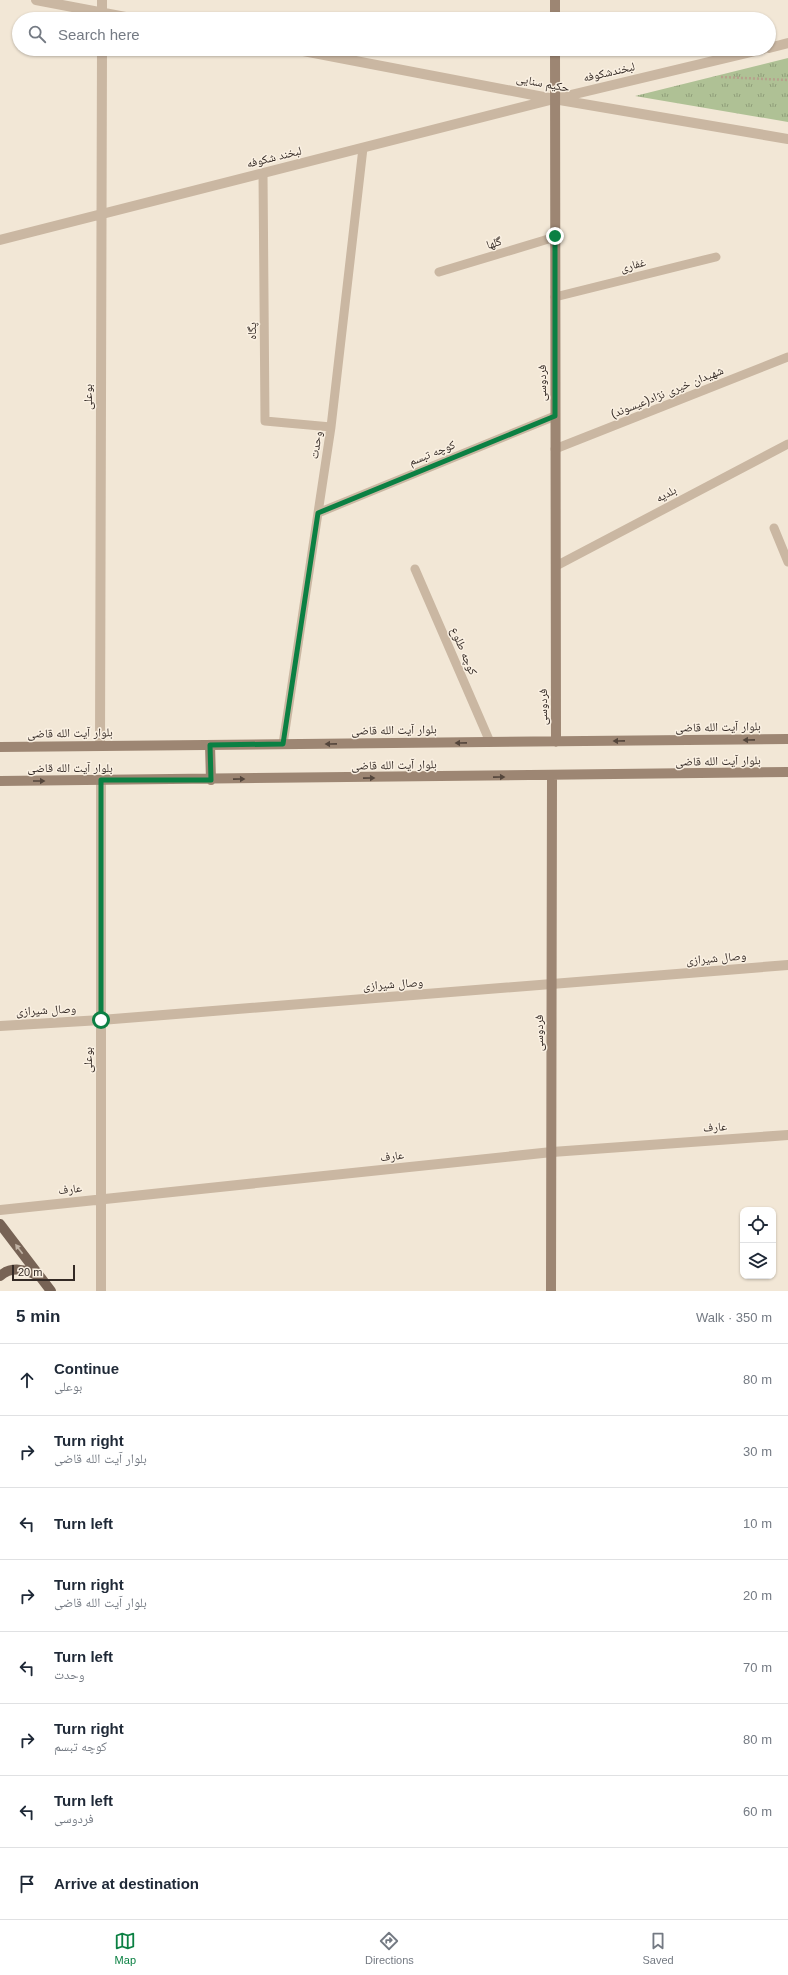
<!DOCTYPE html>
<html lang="en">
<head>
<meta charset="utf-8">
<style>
	body { margin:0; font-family:Arial,"Noto Naskh Arabic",sans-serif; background:#f6f6f7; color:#1f2937 }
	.controls { position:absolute; right:12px; bottom:12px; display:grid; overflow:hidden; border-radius:8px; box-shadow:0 1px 3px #0004 }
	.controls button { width:36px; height:36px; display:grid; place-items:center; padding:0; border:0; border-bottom:1px solid #e0e1e3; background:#fff; color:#1f2937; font:20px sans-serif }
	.scale { position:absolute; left:12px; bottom:10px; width:63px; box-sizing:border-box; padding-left:4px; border:2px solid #342a25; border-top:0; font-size:11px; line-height:14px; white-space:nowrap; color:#342a25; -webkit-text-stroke:3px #faf0e2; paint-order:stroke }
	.stop { position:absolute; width:12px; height:12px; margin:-9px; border:3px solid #0b8043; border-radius:50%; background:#fff }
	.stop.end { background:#0b8043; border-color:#fff; box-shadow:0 1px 4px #0008 }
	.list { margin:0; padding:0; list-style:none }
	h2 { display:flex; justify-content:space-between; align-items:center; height:52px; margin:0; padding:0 16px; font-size:17px }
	h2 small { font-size:13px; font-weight:400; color:#747a83 }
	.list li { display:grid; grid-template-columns:26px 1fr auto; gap:12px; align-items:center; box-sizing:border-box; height:72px; padding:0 16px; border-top:1px solid #e0e1e3 }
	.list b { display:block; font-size:15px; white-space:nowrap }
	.list p { margin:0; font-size:13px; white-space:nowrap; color:#747a83 }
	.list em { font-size:13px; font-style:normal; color:#747a83 }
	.icon { flex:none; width:22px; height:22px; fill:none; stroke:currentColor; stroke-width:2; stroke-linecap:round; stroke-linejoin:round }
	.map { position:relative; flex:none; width:788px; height:1291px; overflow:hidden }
	.search { position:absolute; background:#fff; box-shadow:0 1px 3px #0004; left:12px; right:12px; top:12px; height:44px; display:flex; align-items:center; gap:10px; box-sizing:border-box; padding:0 14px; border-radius:22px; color:#747a83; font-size:15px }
	.sheet { height:628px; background:#fff }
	nav { display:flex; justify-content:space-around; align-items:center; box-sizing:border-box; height:56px; border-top:1px solid #e0e1e3; background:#fff; font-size:11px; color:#747a83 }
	nav a { display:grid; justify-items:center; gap:2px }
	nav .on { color:#0b8043 }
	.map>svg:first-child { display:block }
</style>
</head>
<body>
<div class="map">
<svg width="788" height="1291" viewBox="0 0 788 1291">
	<defs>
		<pattern id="grass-tufts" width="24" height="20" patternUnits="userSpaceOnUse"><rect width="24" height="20" fill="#afc195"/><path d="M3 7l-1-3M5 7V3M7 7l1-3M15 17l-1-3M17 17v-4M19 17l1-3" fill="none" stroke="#8f9d79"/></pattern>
	</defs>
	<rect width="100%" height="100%" fill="#f2e7d6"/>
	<!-- grass -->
	<path fill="url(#grass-tufts)" d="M788 58V122L635 96Z"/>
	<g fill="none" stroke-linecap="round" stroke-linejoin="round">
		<!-- path -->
		<path stroke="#b6a18c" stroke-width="2.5" stroke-dasharray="2 2" stroke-linecap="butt" d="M721 77 788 80"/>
		<!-- lane -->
		<path stroke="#cab7a2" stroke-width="9" d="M263 173 265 421 331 427
			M439 272 555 237
			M555 297 716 257
			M555 449 788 357
			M318 513 555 416
			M774 528 788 562
			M556 566 788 444
			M415 569 490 742
			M283 744 331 427 363 148"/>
		<!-- street -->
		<path stroke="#cab7a2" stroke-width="10" d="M36 0 136 19
			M102 19V0
			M769 48 788 43
			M293 49 554 99 788 139
			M0 240 554 99 763 49
			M100 746 102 49
			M0 1026 101 1020 788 965
			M0 1210 552 1152 788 1135
			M101 1291V780"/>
		<!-- secondary -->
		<path stroke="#9d8673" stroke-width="10" d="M555 19V0
			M555 49 556 742
			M210 745 211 780
			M0 747 788 739
			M0 781 788 772
			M551 1291 552 776"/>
		<!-- primary -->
		<path stroke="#776355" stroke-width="10" d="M0 1224 51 1291
			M0 1276C11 1266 26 1269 38 1276"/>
	</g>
	<!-- one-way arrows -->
	<defs><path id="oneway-solid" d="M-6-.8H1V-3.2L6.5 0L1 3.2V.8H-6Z"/></defs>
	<g fill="#54463c">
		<use href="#oneway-solid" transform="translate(749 740) rotate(179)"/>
		<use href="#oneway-solid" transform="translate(619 741) rotate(179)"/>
		<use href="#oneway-solid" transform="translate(461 743) rotate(179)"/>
		<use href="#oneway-solid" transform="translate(331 744) rotate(179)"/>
		<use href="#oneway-solid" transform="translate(499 777) rotate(-1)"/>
		<use href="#oneway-solid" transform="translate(369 778) rotate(-1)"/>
		<use href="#oneway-solid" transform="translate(239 779) rotate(-1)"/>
		<use href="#oneway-solid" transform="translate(39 781)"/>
	</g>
	<use fill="#bfb1a3" href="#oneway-solid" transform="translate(19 1249) rotate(-127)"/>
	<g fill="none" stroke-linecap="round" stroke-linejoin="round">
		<!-- route -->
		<path stroke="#0b8043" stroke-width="5" d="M101 1020V780H211L210 745 283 744 318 513 555 416V236"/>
	</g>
	<g text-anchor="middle" stroke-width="3" stroke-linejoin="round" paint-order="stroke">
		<!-- street labels -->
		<g font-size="12" fill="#342a25" stroke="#faf0e2">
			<text transform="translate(609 72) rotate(-13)" y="4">لبخندشکوفه</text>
			<text transform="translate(543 83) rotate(11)" y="4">حکیم سنایی</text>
			<text transform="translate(274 157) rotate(-14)" y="4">لبخند شکوفه</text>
			<text transform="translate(494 243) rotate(-17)" y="4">گلها</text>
			<text transform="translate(633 265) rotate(-14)" y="4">غفاری</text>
			<text transform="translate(252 331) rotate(-90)" y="4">پگاه</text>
			<text transform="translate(542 383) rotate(-90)" y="4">فردوسی</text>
			<text transform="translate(667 392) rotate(-22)" y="4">شهیدان خیری نژاد(عیسوند)</text>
			<text transform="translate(88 397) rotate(-90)" y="4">بوعلی</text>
			<text transform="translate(316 445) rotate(-81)" y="4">وحدت</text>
			<text transform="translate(432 453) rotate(-22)" y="4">کوچه تبسم</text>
			<text transform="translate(666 494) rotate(-28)" y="4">بلدیه</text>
			<text transform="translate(464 651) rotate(67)" y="4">کوچه طلوع</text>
			<text transform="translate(543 707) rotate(-90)" y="4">فردوسی</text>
			<text transform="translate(718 727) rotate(-1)" y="4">بلوار آیت‌ الله قاضی</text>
			<text transform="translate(394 730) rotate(-1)" y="4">بلوار آیت‌ الله قاضی</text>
			<text transform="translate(70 733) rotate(-1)" y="4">بلوار آیت‌ الله قاضی</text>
			<text transform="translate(718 761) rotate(-1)" y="4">بلوار آیت ‌الله قاضی</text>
			<text transform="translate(394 765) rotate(-1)" y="4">بلوار آیت ‌الله قاضی</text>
			<text x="70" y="772">بلوار آیت ‌الله قاضی</text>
			<text transform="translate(716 958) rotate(-5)" y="4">وصال شیرازی</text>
			<text transform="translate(393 984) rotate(-4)" y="4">وصال شیرازی</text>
			<text transform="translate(46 1010) rotate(-3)" y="4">وصال شیرازی</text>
			<text transform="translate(539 1033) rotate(-90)" y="4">فردوسی</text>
			<text transform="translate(88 1060) rotate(-90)" y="4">بوعلی</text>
			<text transform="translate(715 1127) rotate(-4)" y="4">عارف</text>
			<text transform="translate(392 1156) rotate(-6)" y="4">عارف</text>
			<text transform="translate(70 1189) rotate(-6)" y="4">عارف</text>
		</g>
	</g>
</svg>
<div class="controls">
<button><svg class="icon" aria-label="locate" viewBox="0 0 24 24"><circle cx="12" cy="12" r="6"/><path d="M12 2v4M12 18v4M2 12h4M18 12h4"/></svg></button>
<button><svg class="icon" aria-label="layers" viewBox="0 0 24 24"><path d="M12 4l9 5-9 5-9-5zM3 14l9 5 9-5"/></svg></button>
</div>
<div class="scale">20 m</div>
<div class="stop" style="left:101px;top:1020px"></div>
<div class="stop end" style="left:555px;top:236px"></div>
<div class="search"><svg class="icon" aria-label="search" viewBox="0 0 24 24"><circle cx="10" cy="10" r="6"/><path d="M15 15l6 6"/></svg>Search here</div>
</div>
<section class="sheet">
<h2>5 min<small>Walk · 350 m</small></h2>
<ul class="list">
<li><svg class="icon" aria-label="ahead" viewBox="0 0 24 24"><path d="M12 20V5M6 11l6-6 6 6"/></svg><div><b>Continue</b><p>بوعلی</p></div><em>80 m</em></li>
<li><svg class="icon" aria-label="right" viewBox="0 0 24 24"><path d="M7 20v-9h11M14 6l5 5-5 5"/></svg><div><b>Turn right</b><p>بلوار آیت ‌الله قاضی</p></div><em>30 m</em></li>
<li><svg class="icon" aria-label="left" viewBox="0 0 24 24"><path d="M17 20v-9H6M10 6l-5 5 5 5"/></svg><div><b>Turn left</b></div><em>10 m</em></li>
<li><svg class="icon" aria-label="right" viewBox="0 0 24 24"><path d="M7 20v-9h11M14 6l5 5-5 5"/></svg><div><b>Turn right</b><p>بلوار آیت‌ الله قاضی</p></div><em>20 m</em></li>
<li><svg class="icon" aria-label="left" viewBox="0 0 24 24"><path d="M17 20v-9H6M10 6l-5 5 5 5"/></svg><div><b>Turn left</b><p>وحدت</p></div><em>70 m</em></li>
<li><svg class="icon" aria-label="right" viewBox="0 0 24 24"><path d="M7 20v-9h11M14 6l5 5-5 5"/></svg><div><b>Turn right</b><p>کوچه تبسم</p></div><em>80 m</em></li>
<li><svg class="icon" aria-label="left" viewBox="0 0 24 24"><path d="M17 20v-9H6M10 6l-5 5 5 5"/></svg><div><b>Turn left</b><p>فردوسی</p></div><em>60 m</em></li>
<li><svg class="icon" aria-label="arrive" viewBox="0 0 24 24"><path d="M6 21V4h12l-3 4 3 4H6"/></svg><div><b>Arrive at destination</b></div></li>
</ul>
</section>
<nav>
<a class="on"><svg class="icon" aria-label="map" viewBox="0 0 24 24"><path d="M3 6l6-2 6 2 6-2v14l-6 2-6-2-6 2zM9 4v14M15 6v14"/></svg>Map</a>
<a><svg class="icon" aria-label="directions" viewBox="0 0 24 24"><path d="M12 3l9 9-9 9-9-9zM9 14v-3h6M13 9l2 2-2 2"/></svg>Directions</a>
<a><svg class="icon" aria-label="saved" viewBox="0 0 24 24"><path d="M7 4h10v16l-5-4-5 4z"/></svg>Saved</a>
</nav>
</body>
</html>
